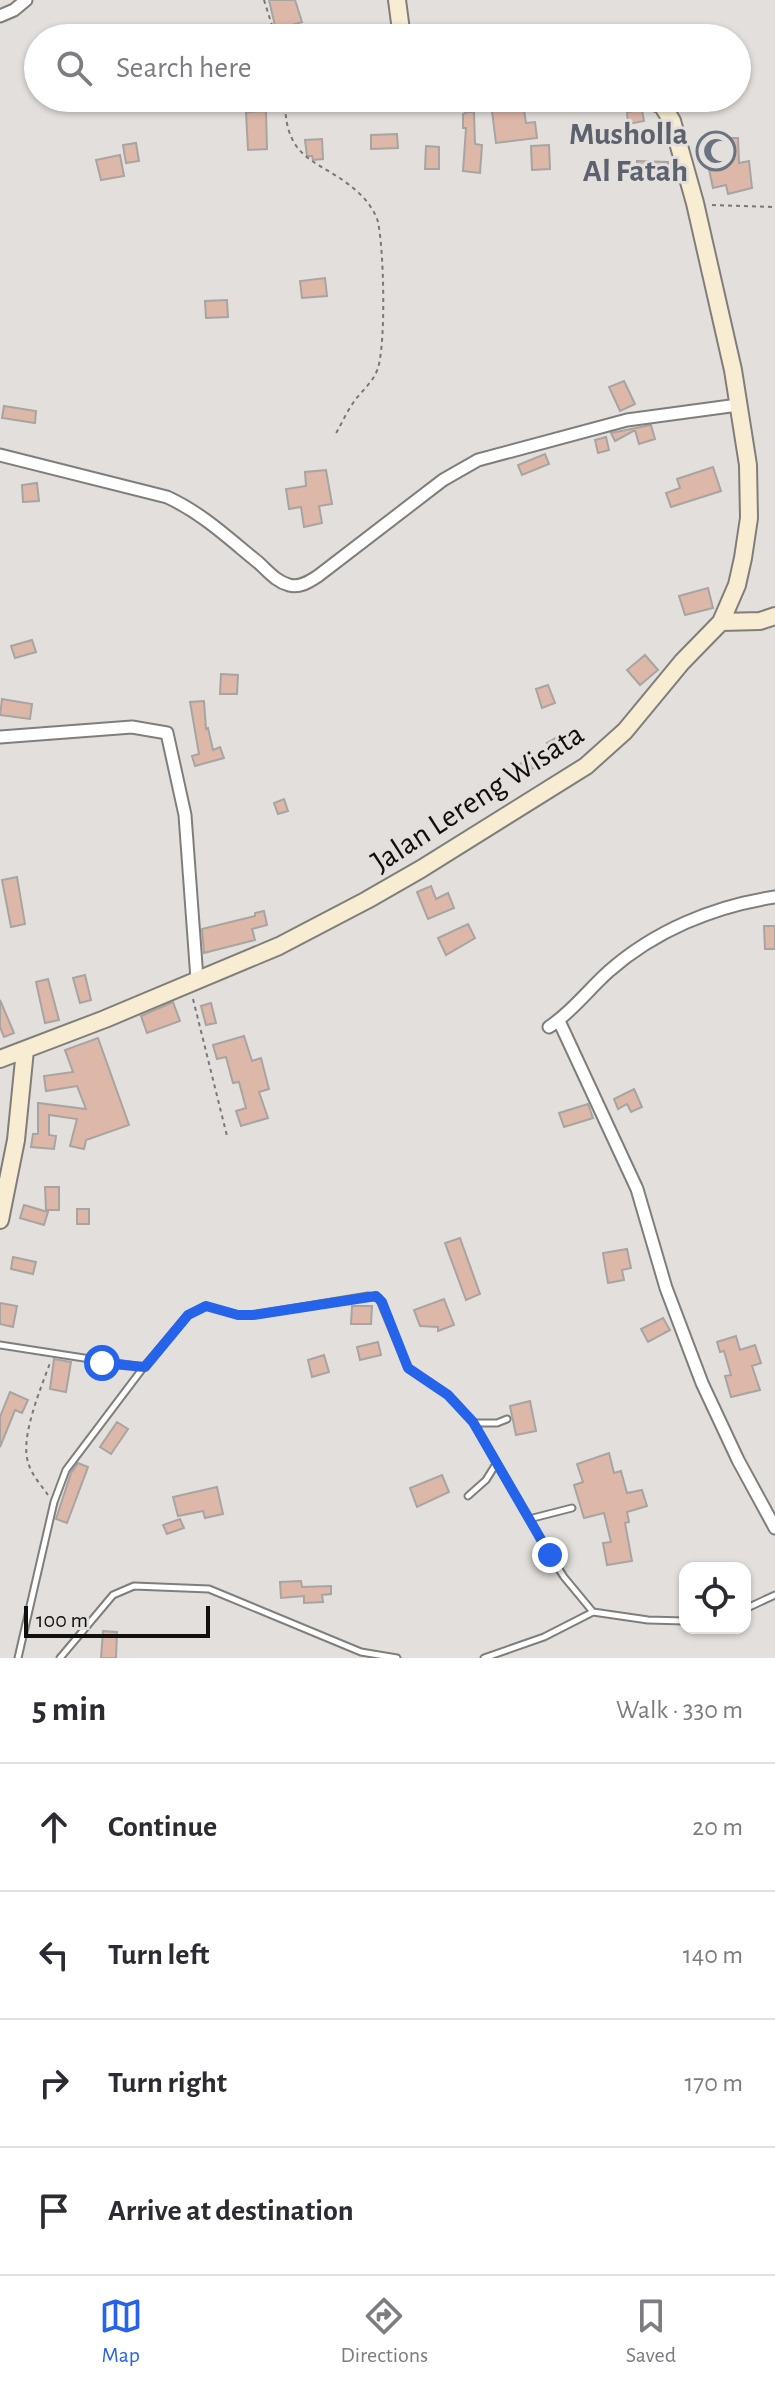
<!DOCTYPE html>
<html lang="en">
<head>
<meta charset="utf-8">
<style>
	body { margin:0; font-family:"Alegreya Sans",sans-serif; background:#f7f7f7; color:#2b2b33 }
	.controls { position:absolute; right:24px; bottom:24px; display:grid; overflow:hidden; border-radius:16px; box-shadow:0 2px 6px #0004 }
	.controls button { width:72px; height:72px; display:grid; place-items:center; padding:0; border:0; border-bottom:2px solid #e1e1e2; background:#fff; color:#2b2b33; font:40px sans-serif }
	.scale { position:absolute; left:24px; bottom:20px; width:186px; box-sizing:border-box; padding-left:8px; border:4px solid #11100f; border-top:0; font-size:22px; line-height:28px; white-space:nowrap; color:#11100f; -webkit-text-stroke:6px #e2dfdc; paint-order:stroke }
	.stop { position:absolute; width:24px; height:24px; margin:-18px; border:6px solid #2563eb; border-radius:50%; background:#fff }
	.stop.end { background:#2563eb; border-color:#fff; box-shadow:0 2px 8px #0008 }
	.list { margin:0; padding:0; list-style:none }
	h2 { display:flex; justify-content:space-between; align-items:center; height:104px; margin:0; padding:0 32px; font-size:34px }
	h2 small { font-size:26px; font-weight:400; color:#7c7c81 }
	.list li { display:grid; grid-template-columns:52px 1fr auto; gap:24px; align-items:center; box-sizing:border-box; height:128px; padding:0 32px; border-top:2px solid #e1e1e2 }
	.list b { display:block; font-size:30px; white-space:nowrap }
	.list em { font-size:26px; font-style:normal; color:#7c7c81 }
	.icon { flex:none; width:44px; height:44px; fill:none; stroke:currentColor; stroke-width:2; stroke-linecap:round; stroke-linejoin:round }
	.map { position:relative; flex:none; width:775px; height:1658px; overflow:hidden }
	.search { position:absolute; background:#fff; box-shadow:0 2px 6px #0004; left:24px; right:24px; top:24px; height:88px; display:flex; align-items:center; gap:20px; box-sizing:border-box; padding:0 28px; border-radius:44px; color:#7c7c81; font-size:30px }
	.sheet { height:616px; background:#fff }
	nav { display:flex; justify-content:space-around; align-items:center; box-sizing:border-box; height:112px; border-top:2px solid #e1e1e2; background:#fff; font-size:22px; color:#7c7c81 }
	nav a { display:grid; justify-items:center; gap:4px }
	nav .on { color:#2563eb }
	.map>svg:first-child { display:block }
</style>
</head>
<body>
<div class="map">
<svg width="775" height="1658" viewBox="0 0 775 1658">
	<rect width="100%" height="100%" fill="#e2dfdc"/>
	<!-- building -->
	<path fill="#ddb7a8" stroke="#a8a4a2" stroke-width="2" d="M269 0H295L302 22 276 30Z
		M524 110 526 123 535 122 537 138 496 143 492 111Z
		M642 110 644 121 628 124 627 112Z
		M266 111 267 149 248 150 246 112Z
		M467 112H474L475 144 482 145 480 173 463 171 466 128H463V114Z
		M397 134 398 148 371 149V135Z
		M724 138H738L739 163 749 161 752 188 728 194 726 185 713 188 703 141Z
		M322 139 323 159 313 160 312 156H307L305 140Z
		M136 143 139 161 126 163 123 145Z
		M549 145 550 169 532 170 531 146Z
		M426 146 439 147V169H425Z
		M120 155 124 176 101 180 96 160Z
		M637 161 668 162V180L637 178Z
		M325 278 327 296 302 298 300 281Z
		M227 300 228 317 206 318 205 301Z
		M624 381 635 404 620 411 609 387Z
		M4 406 36 411 35 423 2 418Z
		M651 425 655 439 639 444 635 430 615 441 611 433Z
		M606 437 609 450 598 453 595 440Z
		M545 454 549 464 522 475 518 465Z
		M713 467 721 491 671 507 666 493 680 488 677 479Z
		M326 470 332 504 319 506 322 523 304 527 301 507 289 509 286 489 306 486 305 472Z
		M37 483 39 501 23 502 22 485Z
		M708 588 713 608 685 615 679 596Z
		M32 640 36 652 15 658 11 646Z
		M645 655 658 670 640 685 627 670Z
		M221 674 238 675 237 694H220Z
		M548 685 555 703 542 708 536 689Z
		M2 699 32 704 30 719 0 715Z
		M204 701 206 729 208 728 213 750 220 747 224 758 195 766 192 756 199 754 190 702Z
		M561 735 568 748 518 777 513 768 550 747 547 743Z
		M284 799 288 811 278 814 274 803Z
		M17 877 25 924 11 927 2 880Z
		M431 886 436 899 448 893 454 908 428 919 417 892Z
		M264 911 267 925 252 929 255 940 204 953 202 929 255 916V913Z
		M468 924 475 938 446 955 438 938Z
		M764 926H775V949H765Z
		M85 975 91 1000 80 1003 73 978Z
		M48 979 59 1020 45 1023 36 982Z
		M0 1000 14 1033 4 1037 0 1027Z
		M173 1002 180 1021 147 1033 141 1016Z
		M211 1003 216 1023 206 1025 201 1006Z
		M244 1036 252 1061 261 1058 269 1089 259 1092 268 1118 241 1126 236 1111 246 1108 239 1082 233 1083 226 1057 217 1059 213 1045Z
		M98 1038 129 1125 86 1140 84 1149 70 1146 77 1119 49 1115V1135L56 1136 54 1149 31 1147 33 1134H38V1103L86 1109 77 1086 46 1091 44 1076 73 1072 65 1050Z
		M634 1089 642 1107 631 1112 627 1104 618 1109 614 1099Z
		M588 1104 593 1118 564 1127 559 1113Z
		M45 1187H59V1210H46Z
		M24 1205 48 1212 44 1225 20 1218Z
		M77 1209H89V1224H77Z
		M460 1238 480 1294 466 1300 445 1243Z
		M627 1249 631 1268 622 1270 624 1280 608 1283 603 1253Z
		M13 1257 36 1262 33 1274 11 1269Z
		M444 1299 454 1325 438 1331V1327L420 1326 414 1310Z
		M0 1303 17 1306 13 1327 0 1324Z
		M352 1306H372L371 1324H351Z
		M663 1318 670 1330 648 1342 641 1329Z
		M736 1336 740 1350 755 1345 761 1363 752 1366 760 1390 731 1397 725 1376 731 1375 724 1351 720 1352 717 1342Z
		M378 1342 381 1355 360 1360 357 1347Z
		M324 1355 329 1372 312 1377 308 1360Z
		M54 1359 71 1362 66 1392 50 1389Z
		M10 1392 28 1400 22 1413 15 1410 0 1447V1417Z
		M530 1401 536 1431 516 1435 510 1406Z
		M117 1422 128 1429 111 1454 100 1447Z
		M609 1453 614 1473 621 1471 627 1493 642 1490 647 1506 627 1512 629 1522 625 1523 632 1561 607 1565 603 1543 611 1542 604 1513 584 1518 574 1485 583 1482 577 1464Z
		M78 1463 88 1467 67 1523 56 1519 71 1473Z
		M442 1475 449 1492 417 1507 410 1488Z
		M217 1487 223 1514 205 1518 203 1511 178 1516 173 1497Z
		M180 1519 184 1528 167 1534 163 1525Z
		M301 1581 302 1587 331 1586V1594L322 1595 323 1602 304 1603V1596L281 1598 280 1582Z
		M103 1631 117 1632 116 1658H101Z"/>
	<g fill="none" stroke-linecap="round" stroke-linejoin="round">
		<!-- lane casing -->
		<g stroke="#807e7b" stroke-width="9">
			<path id="lane" d="M0 1345 142 1367
				M474 1423H497L507 1419
				M468 1496 486 1480 496 1464
				M529 1519 572 1508
				M745 1609 775 1595
				M18 1658 54 1502 66 1470 143 1368 188 1315 206 1306 238 1315H253L368 1296 379 1298 408 1368 448 1395 473 1422 550 1555 564 1577 593 1612
				M60 1658 113 1595 134 1586 209 1589 361 1652 397 1658
				M484 1658 544 1637 593 1612 648 1620 685 1621"/>
		</g>
		<!-- street casing -->
		<g stroke="#807e7b" stroke-width="15">
			<path id="street" d="M0 16 14 10 26 0
				M0 455 167 497C200 512 226 536 254 559 266 568 274 581 289 585 299 588 309 582 318 576L443 480 478 460 627 420 738 405
				M0 737 132 727 167 733 185 815 197 979
				M559 1021 637 1189 666 1288 702 1383 738 1460 775 1528
				M549 1027C572 1012 588 990 608 972 654 931 714 906 775 897"/>
		</g>
		<!-- secondary casing -->
		<g stroke="#807e7b" stroke-width="20">
			<path id="secondary" d="M397 0 402 38
				M435 98 467 101 561 98
				M721 622 760 621 775 616
				M0 1059 105 1019 279 946 367 900 421 869 586 766 625 731 682 662 721 622 737 585 743 558 749 518 748 465 733 370 695 203 672 121 662 105 644 98
				M0 1220 16 1140 25 1050"/>
		</g>
		<!-- path -->
		<path stroke="#7a7876" stroke-width="2" stroke-dasharray="4 4" stroke-linecap="butt" d="M264 0 276 38
			M330 38 388 31
			M285 98C284 167 324 158 362 196 369 203 376 214 378 222 384 251 386 341 378 368 373 383 361 391 353 403 346 413 341 425 335 435
			M712 205 775 207
			M193 999 227 1136
			M48 1495C41 1485 31 1474 28 1462 20 1437 41 1388 50 1363"/>
		<!-- lane -->
		<use href="#lane" stroke="#fff" stroke-width="5"/>
		<!-- street -->
		<use href="#street" stroke="#fff" stroke-width="11"/>
		<!-- secondary -->
		<use href="#secondary" stroke="#f8edd2" stroke-width="16"/>
	</g>
	<g fill="none" stroke-linecap="round" stroke-linejoin="round">
		<!-- route -->
		<path stroke="#2563eb" stroke-width="10" d="M102 1363 145 1367 188 1315 206 1306 238 1315H253L376 1296 382 1302 408 1368 448 1395 473 1422 550 1555"/>
	</g>
	<!-- icons -->
	<defs>
		<g id="mosque-ring" transform="scale(2)"><circle r="9.5" fill="#e2dfdc" stroke="#6b7280" stroke-width="1.5"/><path d="M3.5-4.9A6 6 0 1 0 3.5 4.9A5 5 0 1 1 3.5-4.9Z" fill="#6b7280"/></g>
	</defs>
	<g fill-rule="evenodd">
		<use href="#mosque-ring" x="716" y="151"/>
	</g>
	<g text-anchor="middle" stroke-width="6" stroke-linejoin="round" paint-order="stroke">
		<!-- worship labels -->
		<g font-size="32" font-weight="bold" fill="#5b616d" stroke="#e2dfdc" text-anchor="end">
			<text x="688" y="144">Musholla<tspan x="688" dy="37">Al Fatah</tspan></text>
		</g>
		<!-- street labels -->
		<g font-size="32" fill="#11100f" stroke="#e2dfdc">
			<text transform="translate(477 797) rotate(-33)" y="11">Jalan Lereng Wisata</text>
		</g>
	</g>
</svg>
<div class="controls">
<button><svg class="icon" aria-label="locate" viewBox="0 0 24 24"><circle cx="12" cy="12" r="6"/><path d="M12 2v4M12 18v4M2 12h4M18 12h4"/></svg></button>
</div>
<div class="scale">100 m</div>
<div class="stop" style="left:102px;top:1363px"></div>
<div class="stop end" style="left:550px;top:1555px"></div>
<div class="search"><svg class="icon" aria-label="search" viewBox="0 0 24 24"><circle cx="10" cy="10" r="6"/><path d="M15 15l6 6"/></svg>Search here</div>
</div>
<section class="sheet">
<h2>5 min<small>Walk · 330 m</small></h2>
<ul class="list">
<li><svg class="icon" aria-label="ahead" viewBox="0 0 24 24"><path d="M12 20V5M6 11l6-6 6 6"/></svg><div><b>Continue</b></div><em>20 m</em></li>
<li><svg class="icon" aria-label="left" viewBox="0 0 24 24"><path d="M17 20v-9H6M10 6l-5 5 5 5"/></svg><div><b>Turn left</b></div><em>140 m</em></li>
<li><svg class="icon" aria-label="right" viewBox="0 0 24 24"><path d="M7 20v-9h11M14 6l5 5-5 5"/></svg><div><b>Turn right</b></div><em>170 m</em></li>
<li><svg class="icon" aria-label="arrive" viewBox="0 0 24 24"><path d="M6 21V4h12l-3 4 3 4H6"/></svg><div><b>Arrive at destination</b></div></li>
</ul>
</section>
<nav>
<a class="on"><svg class="icon" aria-label="map" viewBox="0 0 24 24"><path d="M3 6l6-2 6 2 6-2v14l-6 2-6-2-6 2zM9 4v14M15 6v14"/></svg>Map</a>
<a><svg class="icon" aria-label="directions" viewBox="0 0 24 24"><path d="M12 3l9 9-9 9-9-9zM9 14v-3h6M13 9l2 2-2 2"/></svg>Directions</a>
<a><svg class="icon" aria-label="saved" viewBox="0 0 24 24"><path d="M7 4h10v16l-5-4-5 4z"/></svg>Saved</a>
</nav>
</body>
</html>
